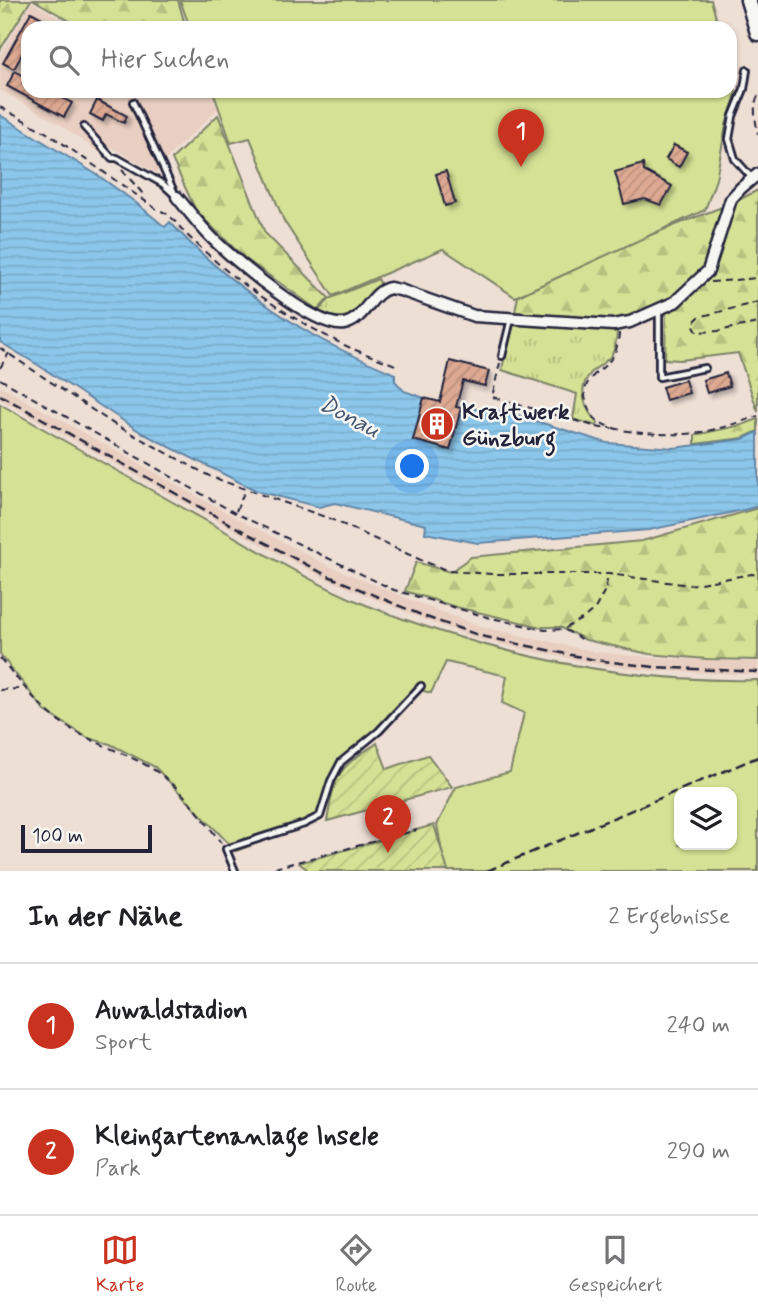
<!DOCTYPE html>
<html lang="de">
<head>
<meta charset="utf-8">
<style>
	body { margin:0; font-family:Mynerve,sans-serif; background:#f2f2f2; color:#202124 }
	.controls { position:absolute; right:21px; bottom:21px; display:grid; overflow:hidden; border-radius:14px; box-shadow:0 2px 5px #0004 }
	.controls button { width:63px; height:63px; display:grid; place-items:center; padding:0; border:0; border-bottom:2px solid #e0e0e0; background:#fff; color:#202124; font:35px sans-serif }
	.scale { position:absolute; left:21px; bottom:18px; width:131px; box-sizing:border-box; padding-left:7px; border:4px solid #22223b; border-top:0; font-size:19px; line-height:24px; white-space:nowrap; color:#22223b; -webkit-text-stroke:5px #f6f6f2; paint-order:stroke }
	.you { position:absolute; left:413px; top:467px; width:24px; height:24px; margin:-18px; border:5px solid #fff; border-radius:50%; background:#1a73e8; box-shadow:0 0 0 10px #1a73e833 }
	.badge { display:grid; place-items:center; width:46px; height:46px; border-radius:50%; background:#c8321e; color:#fff; font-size:23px; font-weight:700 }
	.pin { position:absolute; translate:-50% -58px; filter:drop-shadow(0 2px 4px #0008) }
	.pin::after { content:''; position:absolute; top:37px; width:24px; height:21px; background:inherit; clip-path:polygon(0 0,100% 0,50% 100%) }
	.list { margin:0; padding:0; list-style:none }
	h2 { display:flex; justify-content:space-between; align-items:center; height:91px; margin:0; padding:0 28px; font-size:30px }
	h2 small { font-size:23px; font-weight:400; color:#757577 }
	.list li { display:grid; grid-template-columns:46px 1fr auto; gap:21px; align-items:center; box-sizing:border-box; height:126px; padding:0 28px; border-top:2px solid #e0e0e0 }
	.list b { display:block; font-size:26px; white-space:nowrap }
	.list p { margin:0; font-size:23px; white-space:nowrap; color:#757577 }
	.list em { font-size:23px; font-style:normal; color:#757577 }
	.icon { flex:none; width:38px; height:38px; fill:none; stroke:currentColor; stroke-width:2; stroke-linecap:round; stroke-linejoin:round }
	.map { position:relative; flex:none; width:758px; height:871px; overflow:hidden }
	.search { position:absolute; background:#fff; box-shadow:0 2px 5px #0004; left:21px; right:21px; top:21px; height:77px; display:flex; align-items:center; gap:18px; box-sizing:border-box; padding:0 24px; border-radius:21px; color:#757577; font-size:26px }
	.sheet { height:343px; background:#fff }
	nav { display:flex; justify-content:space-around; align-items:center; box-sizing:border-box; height:98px; border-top:2px solid #e0e0e0; background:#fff; font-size:19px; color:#757577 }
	nav a { display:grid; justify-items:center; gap:4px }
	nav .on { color:#c8321e }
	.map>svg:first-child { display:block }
</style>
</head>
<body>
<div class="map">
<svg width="758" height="871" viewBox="0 0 758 871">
	<defs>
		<pattern id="grass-tufts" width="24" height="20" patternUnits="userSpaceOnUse" patternTransform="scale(1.75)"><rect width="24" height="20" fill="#d5e194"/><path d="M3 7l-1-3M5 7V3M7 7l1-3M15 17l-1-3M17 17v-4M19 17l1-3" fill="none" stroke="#b7c180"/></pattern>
		<pattern id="forest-firs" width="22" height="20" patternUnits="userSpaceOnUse" patternTransform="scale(1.75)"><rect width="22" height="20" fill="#d5e194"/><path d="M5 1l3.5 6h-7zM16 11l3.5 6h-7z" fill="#b7c180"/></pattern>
		<pattern id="garden-furrows" width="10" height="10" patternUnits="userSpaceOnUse" patternTransform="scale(1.75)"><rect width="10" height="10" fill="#d5e194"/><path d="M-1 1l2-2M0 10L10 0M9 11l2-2" fill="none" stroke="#b7c180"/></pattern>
		<pattern id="water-rules" width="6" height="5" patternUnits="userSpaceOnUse" patternTransform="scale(1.75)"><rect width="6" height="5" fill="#8cc7eb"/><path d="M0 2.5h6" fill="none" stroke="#78abca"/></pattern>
		<pattern id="building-hatch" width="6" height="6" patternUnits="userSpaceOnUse" patternTransform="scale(1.75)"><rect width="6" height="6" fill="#dda992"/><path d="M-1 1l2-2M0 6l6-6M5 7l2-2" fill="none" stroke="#bd917f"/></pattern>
		<filter id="shadow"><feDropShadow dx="3.5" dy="3.5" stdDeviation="2" flood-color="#0004"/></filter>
	</defs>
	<rect width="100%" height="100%" fill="#eedfd5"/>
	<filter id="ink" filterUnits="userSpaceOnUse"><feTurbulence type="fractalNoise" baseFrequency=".0143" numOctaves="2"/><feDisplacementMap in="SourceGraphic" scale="14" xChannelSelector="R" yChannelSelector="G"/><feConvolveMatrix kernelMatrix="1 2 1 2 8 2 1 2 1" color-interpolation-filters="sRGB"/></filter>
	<g filter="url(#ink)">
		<!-- built -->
		<path fill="#e9cfc1" d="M32 2 77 28H28V91H212L218 109 169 156 156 173 111 147 100 153 59 124 0 90V55Z
			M0 386 233 516 329 566 431 608 483 627 597 652 655 658 758 662V675L654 671 595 664 479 640 425 620 324 578 228 527 0 399Z"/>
		<!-- grass -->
		<path fill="url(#grass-tufts)" stroke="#7c8268" stroke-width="2" d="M378 279 383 288C361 311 351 326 317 312L331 298Z
			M516 321 617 329C617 338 616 348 611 356 605 363 596 367 590 374 577 389 585 411 598 423L597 426 573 419 577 394 502 370 510 327Z"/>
		<!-- forest -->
		<path fill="url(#forest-firs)" stroke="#7c8268" stroke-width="2" d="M0 0H31L0 50Z
			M34 0H178L186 28H82Z
			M218 115 265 233 329 298 318 310 243 257 196 211 172 159Z
			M758 190V412L738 353 680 360 665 359 666 309 616 322 515 312 518 296 632 242 735 202Z
			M758 419V431L743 438 695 444V435L742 425Z
			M758 508V660L707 659 649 654 586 640 560 627H541L456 607 405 591 416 562 450 572 471 557 642 541Z"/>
		<!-- park -->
		<path fill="#d5e194" stroke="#7c8268" stroke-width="2" fill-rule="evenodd" d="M180 0H711L719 28H190Z
			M730 69 736 94 726 125 716 179 705 210 515 297 443 249 333 296 284 221 250 138 231 143 213 91H730Z
			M0 404C73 446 147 488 221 529 268 556 315 584 366 605 490 654 624 683 758 680V871H439L445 868 437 825 456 787 510 772 524 713 502 703 507 676 446 662 431 693 417 689 334 773 328 785 321 820 236 851 155 767 110 744 88 738 45 711 0 654ZM679 792H732V845H679Z"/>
		<!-- garden -->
		<path fill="url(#garden-furrows)" stroke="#7c8268" stroke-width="2" d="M377 743 387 769 428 755 452 787 327 821C330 807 331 790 338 777 346 762 364 752 377 743Z
			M434 825 448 871H309L299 863Z"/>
		<!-- water -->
		<path fill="url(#water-rules)" stroke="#6285a5" stroke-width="2" d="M0 115 99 176 135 202 165 227 170 222C209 265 262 305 313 335 339 350 367 362 395 374V381L404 391 424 398 413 440 450 449 461 408 504 411 607 443 674 448 743 439 758 432V506L748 509 649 530 478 543 425 533 426 525 335 503 319 507 257 491 142 433 38 365 0 342Z"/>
		<!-- building -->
		<path fill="url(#building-hatch)" stroke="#22223b" stroke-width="2" filter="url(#shadow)" d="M31 12 42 18 36 28H28V43L14 69 3 63Z
			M15 71 28 79V91H50L72 103 64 117 7 86Z
			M97 100 127 116 124 123 106 114 103 121 90 114Z
			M674 145 687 152 679 167 666 159Z
			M643 164 644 171 672 186 661 205 645 199 624 204 615 172Z
			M446 171 455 203 445 206 436 174Z
			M450 361 489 371 485 386 463 381 456 407 461 408 450 450 413 440 424 398 440 402Z
			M726 373 730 386 707 393 703 380Z
			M685 380 689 393 666 400 662 387Z"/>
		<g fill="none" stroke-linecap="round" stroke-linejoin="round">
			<!-- lane casing -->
			<g stroke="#22223b" stroke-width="10">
				<path id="lane" d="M747 70 744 89 733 116 729 139 735 159 752 178
					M133 102 175 194
					M84 127 112 158H117L163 184 176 196
					M659 311V377L705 368
					M502 356 511 319
					M235 871 226 849 304 824 320 816 331 781 341 762 379 731 421 686"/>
			</g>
			<!-- street casing -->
			<g stroke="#22223b" stroke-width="15">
				<path id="street" d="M177 197C188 210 199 225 212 238 233 259 315 329 344 324 365 320 371 291 390 288 391 288 399 290 400 290L474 316 613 325 630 322 675 302 708 271 731 199 741 188 758 174"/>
			</g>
			<!-- secondary casing -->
			<g stroke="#22223b" stroke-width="19">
				<path id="secondary" d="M748 0 758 33"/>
			</g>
			<!-- path -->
			<path stroke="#22223b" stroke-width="2" stroke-dasharray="7 5" stroke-linecap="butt" d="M758 96C752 107 756 122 758 134
				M0 107 49 134 158 210C171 213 177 225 186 234 203 250 220 266 238 280 274 306 313 331 353 349 368 355 383 360 398 366
				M122 170 144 195 143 198
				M711 282 758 278
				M758 302 699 317 693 323 697 332 718 331 758 323
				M619 333C619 339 617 348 614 354 608 368 587 374 585 391 584 402 591 418 601 423 619 434 674 436 696 433 717 430 738 423 758 416
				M0 348 112 423 211 477 331 519 423 561 449 571 491 574H609L689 585 752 574 758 575
				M500 363 492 397 601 428H612
				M0 368 9 353
				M0 379 235 513 394 590 487 617 545 630 564 629 585 617 596 607 605 590 608 576
				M236 511 245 490
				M565 630 581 639
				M0 658C22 684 43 713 73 730 103 748 141 757 169 781 189 798 205 821 221 843
				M0 690 18 689 23 687
				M263 871 417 830"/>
			<!-- lane -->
			<use href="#lane" stroke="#f6f6f2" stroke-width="4.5"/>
			<!-- street -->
			<use href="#street" stroke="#f6f6f2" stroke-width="10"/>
			<!-- secondary -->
			<use href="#secondary" stroke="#f6f6f2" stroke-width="14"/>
			<!-- rail -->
			<path stroke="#22223b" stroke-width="2.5" stroke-dasharray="10 5" stroke-linecap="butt" d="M0 395 230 524 326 575 426 617 481 636 595 660 654 667 758 672
				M487 871 758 757"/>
		</g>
	</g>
	<!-- icons -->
	<defs>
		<g id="building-disc" transform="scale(1.75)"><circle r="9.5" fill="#c8321e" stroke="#f6f6f2"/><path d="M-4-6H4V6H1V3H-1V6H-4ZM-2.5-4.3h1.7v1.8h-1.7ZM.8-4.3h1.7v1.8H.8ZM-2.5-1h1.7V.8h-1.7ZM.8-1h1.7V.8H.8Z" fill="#fff"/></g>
	</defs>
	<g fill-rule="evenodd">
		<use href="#building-disc" x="437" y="424"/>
	</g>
	<g text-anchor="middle" stroke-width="5" stroke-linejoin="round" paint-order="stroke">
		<!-- poi labels -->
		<g font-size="23" font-weight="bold" fill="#22223b" stroke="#f6f6f2" text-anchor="start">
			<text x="462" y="419">Kraftwerk<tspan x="462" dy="26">Günzburg</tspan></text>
		</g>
		<!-- water labels -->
		<g font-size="24" font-style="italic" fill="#425470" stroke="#f6f6f2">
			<text transform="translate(350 416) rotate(28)" y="8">Donau</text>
		</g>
	</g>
</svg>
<div class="controls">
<button><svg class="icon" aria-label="layers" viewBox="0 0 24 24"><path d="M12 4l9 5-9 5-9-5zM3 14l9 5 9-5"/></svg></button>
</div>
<div class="scale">100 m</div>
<div class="you"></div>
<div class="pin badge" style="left:521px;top:167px">1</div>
<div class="pin badge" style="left:388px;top:853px">2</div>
<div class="search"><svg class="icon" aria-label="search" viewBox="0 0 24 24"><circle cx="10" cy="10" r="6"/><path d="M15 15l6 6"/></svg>Hier suchen</div>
</div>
<section class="sheet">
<h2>In der Nähe<small>2 Ergebnisse</small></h2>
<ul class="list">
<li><span class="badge">1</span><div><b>Auwaldstadion</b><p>Sport</p></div><em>240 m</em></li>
<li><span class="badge">2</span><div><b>Kleingartenanlage Insele</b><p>Park</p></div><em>290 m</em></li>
</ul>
</section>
<nav>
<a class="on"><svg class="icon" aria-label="map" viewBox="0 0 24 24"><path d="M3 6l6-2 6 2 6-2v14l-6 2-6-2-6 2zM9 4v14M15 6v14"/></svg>Karte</a>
<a><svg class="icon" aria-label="directions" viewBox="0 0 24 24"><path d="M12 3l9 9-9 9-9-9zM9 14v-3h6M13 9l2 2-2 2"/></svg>Route</a>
<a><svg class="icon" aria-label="saved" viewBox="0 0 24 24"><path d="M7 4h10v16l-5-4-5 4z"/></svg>Gespeichert</a>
</nav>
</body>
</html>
